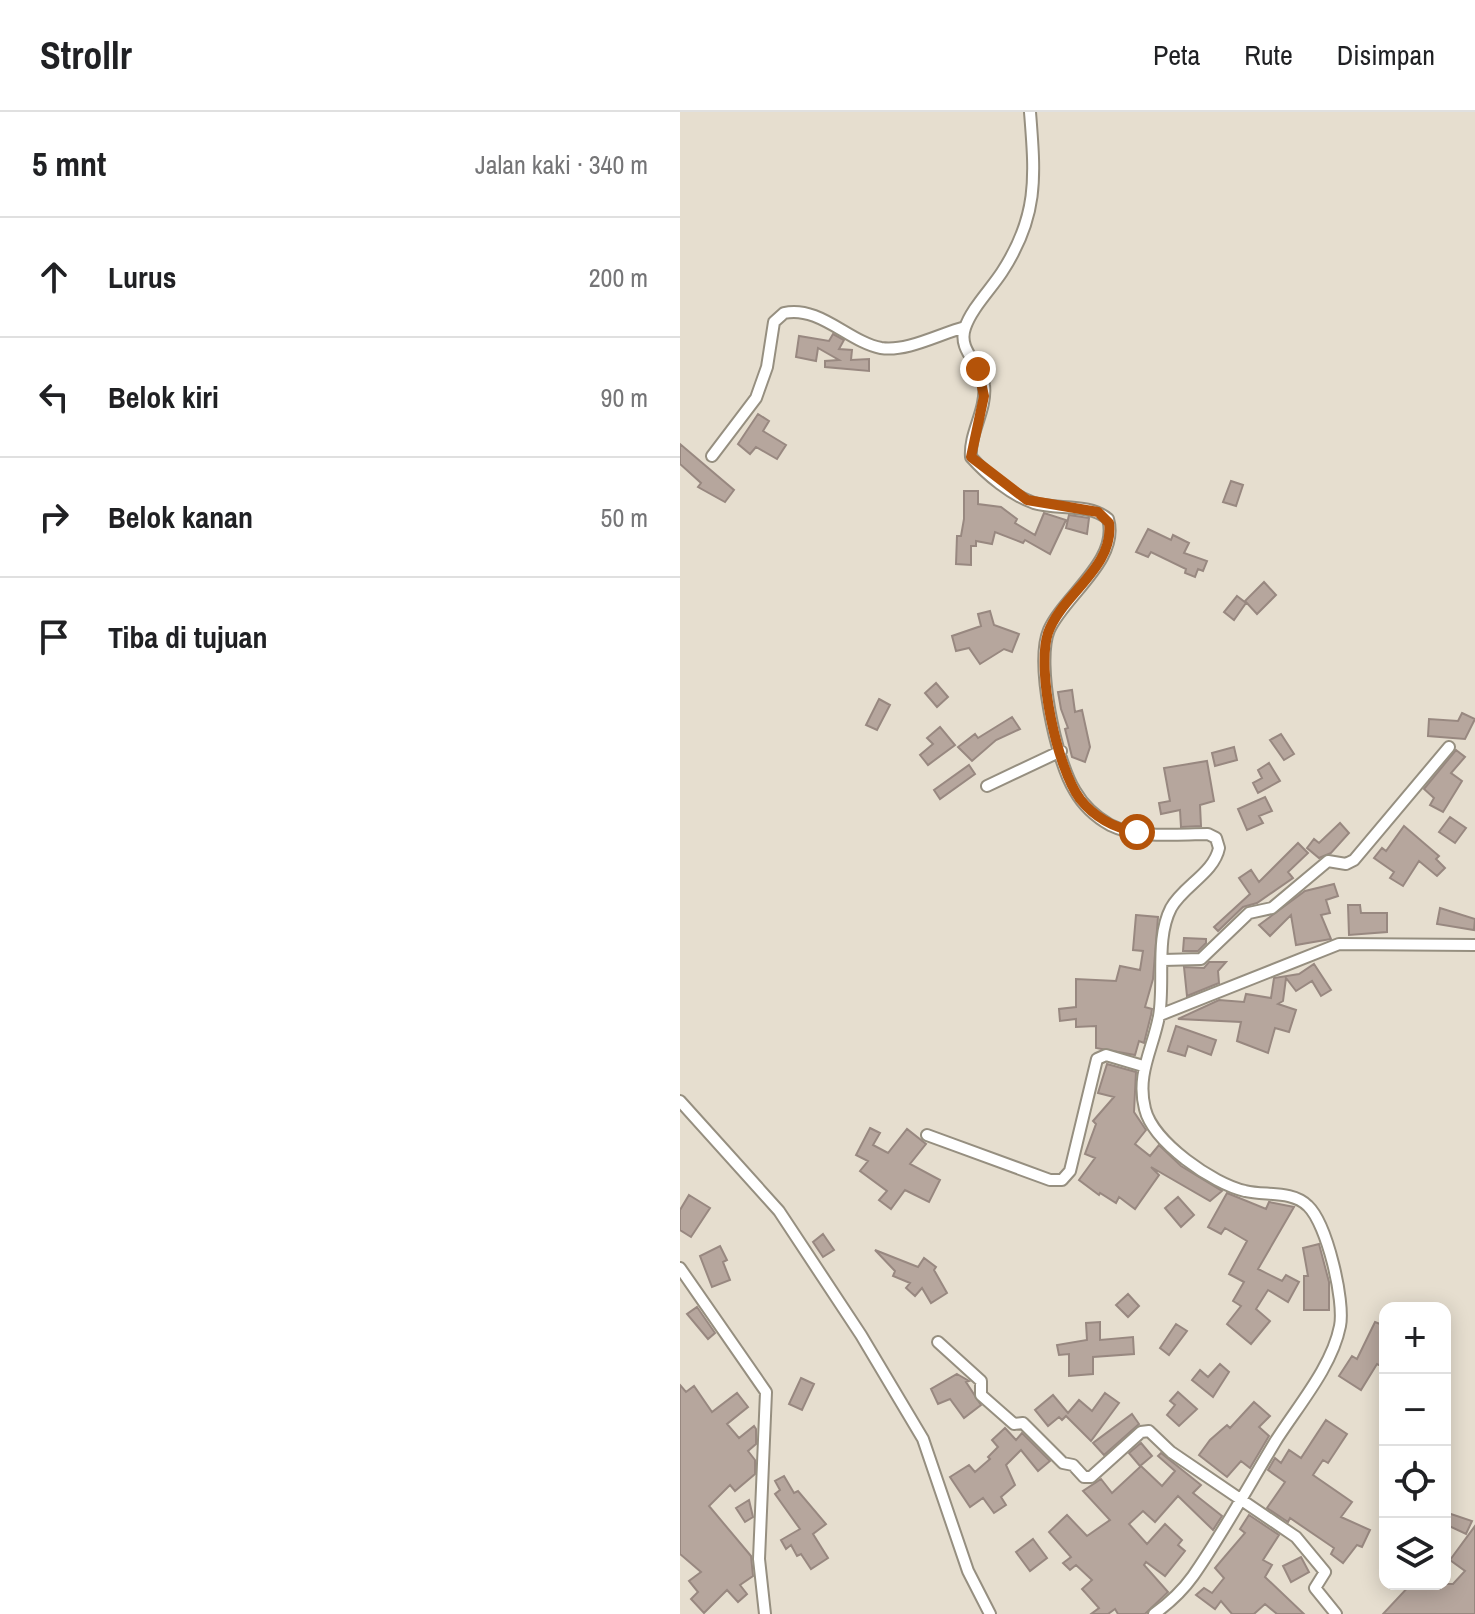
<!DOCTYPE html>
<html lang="id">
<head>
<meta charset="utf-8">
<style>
	body { margin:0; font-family:"Archivo Narrow",sans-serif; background:#f6f6f6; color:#202124 }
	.controls { position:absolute; right:24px; bottom:24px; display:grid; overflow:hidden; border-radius:16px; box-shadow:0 4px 20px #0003 }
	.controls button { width:72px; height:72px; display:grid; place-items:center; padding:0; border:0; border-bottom:2px solid #e0e0e0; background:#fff; color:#202124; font:40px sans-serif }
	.stop { position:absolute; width:24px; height:24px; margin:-18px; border:6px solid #b45309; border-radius:50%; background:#fff }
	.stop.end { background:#b45309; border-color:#fff; box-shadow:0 2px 8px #0008 }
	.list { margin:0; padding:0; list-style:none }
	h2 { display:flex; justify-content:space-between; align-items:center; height:104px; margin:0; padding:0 32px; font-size:34px }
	h2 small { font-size:26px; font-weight:400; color:#757577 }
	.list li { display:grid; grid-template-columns:52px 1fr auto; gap:24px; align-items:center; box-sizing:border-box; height:120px; padding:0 32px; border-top:2px solid #e0e0e0 }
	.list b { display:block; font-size:30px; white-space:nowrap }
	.list em { font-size:26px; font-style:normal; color:#757577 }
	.icon { flex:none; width:44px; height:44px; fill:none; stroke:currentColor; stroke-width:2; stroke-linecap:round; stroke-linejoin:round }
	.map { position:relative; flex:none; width:795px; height:1502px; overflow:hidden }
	header { display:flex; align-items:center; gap:48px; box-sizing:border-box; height:112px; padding:0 40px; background:#fff; border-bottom:2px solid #e0e0e0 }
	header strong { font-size:38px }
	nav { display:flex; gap:44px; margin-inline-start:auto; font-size:28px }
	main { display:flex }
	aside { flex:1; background:#fff }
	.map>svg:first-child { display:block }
</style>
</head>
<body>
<header>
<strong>Strollr</strong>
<nav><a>Peta</a><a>Rute</a><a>Disimpan</a></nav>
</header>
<main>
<aside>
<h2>5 mnt<small>Jalan kaki · 340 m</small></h2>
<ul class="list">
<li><svg class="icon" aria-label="ahead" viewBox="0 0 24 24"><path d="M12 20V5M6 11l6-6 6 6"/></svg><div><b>Lurus</b></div><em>200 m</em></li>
<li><svg class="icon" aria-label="left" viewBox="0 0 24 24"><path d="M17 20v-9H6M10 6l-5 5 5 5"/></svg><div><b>Belok kiri</b></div><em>90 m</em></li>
<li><svg class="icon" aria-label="right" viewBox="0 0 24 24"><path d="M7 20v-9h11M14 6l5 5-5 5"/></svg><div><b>Belok kanan</b></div><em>50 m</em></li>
<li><svg class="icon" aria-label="arrive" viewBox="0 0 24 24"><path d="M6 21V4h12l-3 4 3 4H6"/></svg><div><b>Tiba di tujuan</b></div></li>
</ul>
</aside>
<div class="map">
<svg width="795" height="1502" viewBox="0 0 795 1502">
	<rect width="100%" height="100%" fill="#e6decf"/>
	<!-- building -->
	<path fill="#b6a69d" stroke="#988880" stroke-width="2" d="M153 222 164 228 159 237 172 238 171 248 189 247V259L145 255V249L159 248 138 236 136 249 116 245 119 224 149 229Z
		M78 302 89 309 83 319 106 333 97 347 76 335 70 342 58 332Z
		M0 332 54 378 45 390 18 375 21 371 0 352Z
		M551 369 563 373 556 394 543 390Z
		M284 379H298V392L321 395 337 407 335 411 355 423 364 401 386 408 370 442 345 428 343 431 315 420 312 432 296 429V434H291V453L276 452 277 424H281L284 407Z
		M389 403 409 406 407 422 386 416Z
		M468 417 491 428 493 423 509 431 504 441 527 449 523 459 518 457 515 465 505 461 506 457 471 440 468 445 456 440Z
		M584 470 596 483 577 502 565 489Z
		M557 484 566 491 554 508 544 500Z
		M310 499 314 513 339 522 332 540 324 537 300 552 289 536 276 539 272 524 301 514 298 502Z
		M256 571 268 585 257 595 245 581Z
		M392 578 395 600 402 598 410 635 405 650 392 645 385 617 388 616 381 597 378 580Z
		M199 587 210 593 197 618 186 613Z
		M782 601 795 607 785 627 748 624 749 607 778 609Z
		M332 605 340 617 316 628 292 649 278 635 295 622 298 626Z
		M260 615 275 633 248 653 240 643 253 632 247 626Z
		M601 622 614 642 604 648 590 628Z
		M554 635 557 648 535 654 532 641Z
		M776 638 785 645 771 661 782 669 763 700 750 693 754 686 744 677Z
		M527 649 534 689 520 693 521 714 501 715 500 698 481 702 479 691 490 689 484 656Z
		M589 651 600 669 578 681 573 671 582 666 578 658Z
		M289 653 295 662 260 687 254 678Z
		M585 685 592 699 579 704 583 711 567 718 558 697Z
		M770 705 786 716 775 731 759 720Z
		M660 711 669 721 651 741 639 746 627 736 634 727 639 731Z
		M724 714 759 744 756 747 765 756 757 764 739 749 723 774 710 766 714 760 694 746 702 736 706 739Z
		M618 731 628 741 608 760 613 766 577 791 563 795 538 819 534 815 570 782 559 766 571 758 579 770Z
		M654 772 658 784 646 788 650 801 641 803 651 827 616 833 611 803 590 824 579 813 625 779Z
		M668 793H680L681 801H707V820L669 823Z
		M760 796 795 807 794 818 757 812Z
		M456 803 478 805 473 867 465 895 472 897 471 903 464 931 459 929 455 943 416 936V914L396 915V907L380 909 379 897 396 895V867L436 869 440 854 460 858 463 839 453 838Z
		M504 826 526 827V831L518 839H503Z
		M529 850H546L538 859 539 871 507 884 504 855 524 856Z
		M634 852 651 878 641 884 632 869 616 879 606 866 603 889 598 892 616 898 609 920 595 916 588 941 557 929 561 910 498 907 539 888 564 890 566 882 591 886 594 866 619 862Z
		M496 914 536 928 531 943 508 934 505 944 488 939Z
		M427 952 456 960 454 1000 466 1018 455 1032 470 1044 479 1033 501 1054 542 1079 530 1089 471 1055 479 1063 455 1097 439 1085 436 1091 420 1081 419 1083 399 1068 415 1046 405 1042 416 1012 413 1009 434 985 418 981Z
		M190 1016 200 1021 193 1033 208 1041 227 1017 246 1032 230 1052 260 1068 249 1090 225 1078 211 1097 199 1088 207 1079 180 1059 188 1049 176 1043Z
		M547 1081 586 1097 589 1090 614 1095 578 1157 602 1169 606 1163 619 1170 608 1190 588 1178 576 1197 590 1209 571 1232 547 1212 561 1194 553 1189 564 1170 549 1162 567 1129 545 1116 541 1122 528 1115Z
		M9 1083 30 1096 11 1125 0 1118V1098Z
		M498 1085 514 1103 501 1115 485 1096Z
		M143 1122 154 1138 143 1145 133 1130Z
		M639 1132 649 1170V1198H624V1164H628L623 1136Z
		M40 1134 47 1148 43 1150 50 1168 32 1175 20 1144Z
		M195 1138 238 1155 244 1146 256 1155 254 1158 267 1181 251 1191 242 1176 235 1184 226 1176 230 1171 213 1164 215 1159Z
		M448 1182 459 1194 448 1205 436 1193Z
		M17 1195 35 1221 28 1227 7 1202Z
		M420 1210V1228L453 1225 454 1242 413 1245V1262L389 1264V1242L379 1243 377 1233 407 1228 406 1211Z
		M695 1210 705 1214V1256L697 1252 681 1278 659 1264 672 1244 677 1247Z
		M496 1212 507 1219 489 1243 480 1236Z
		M540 1252 549 1260 533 1285 512 1268 520 1258 528 1265Z
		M277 1262 289 1269 286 1270 301 1293 284 1306 270 1287 258 1292 251 1277Z
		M121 1266 134 1272 122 1298 109 1292Z
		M0 1273 6 1280 14 1274 32 1300 57 1281 68 1295 47 1312 59 1326 74 1314 76 1317V1332L68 1339 75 1348V1362L55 1379 50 1373 29 1394 71 1444 73 1464 60 1473 67 1482 58 1490 47 1478 24 1501 11 1487 18 1480 9 1469 21 1460 0 1442Z
		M498 1280 517 1297 499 1314 487 1303 495 1293 490 1289Z
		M425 1281 439 1291 411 1329 386 1304 382 1308 379 1305 368 1314 355 1298 373 1283 388 1301 399 1288 412 1299Z
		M574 1290 590 1304 579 1315 589 1324 570 1356 561 1349 547 1365 519 1343 530 1328 547 1313 550 1316Z
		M452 1302 459 1312 424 1343 413 1331Z
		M646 1308 667 1322 648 1351 643 1348 633 1363 672 1390 661 1405 690 1418 682 1435 677 1433 663 1451 651 1442 654 1436 610 1406 608 1410 587 1396 605 1370 588 1358 595 1346 601 1351 609 1338 621 1346Z
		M325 1316 336 1328 342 1321 370 1349 358 1359 341 1338 326 1353 335 1373 321 1385 326 1393 314 1401 303 1386 290 1395 270 1365 289 1353 295 1360 310 1347 308 1345 318 1335 312 1328Z
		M461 1331 472 1344 460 1354 449 1341Z
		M481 1341 521 1373 513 1381 542 1404 533 1418 498 1384 475 1410 463 1399 449 1412 467 1432 485 1412 502 1428 498 1433 505 1439 485 1464 466 1450 464 1453 488 1480 465 1502H438L435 1497 428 1502H411L419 1496 402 1477 412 1468 396 1453 390 1458 383 1451 391 1445 369 1420 387 1403 407 1424 430 1408 403 1379 421 1367 432 1381 461 1354 482 1374 495 1359 478 1344Z
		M104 1364 114 1381 118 1379 146 1412 133 1422 148 1446 131 1457 121 1442 117 1444 111 1433 106 1437 101 1428 120 1417 95 1382 100 1378 95 1369Z
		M69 1388 73 1405 65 1410 56 1396Z
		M765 1400 792 1409 786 1422 765 1412Z
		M569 1403 599 1423 583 1448 592 1453 585 1465 624 1502H597L585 1492 574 1502H552L541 1489 535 1497 516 1483 524 1476 532 1481 544 1466 535 1456 565 1421 560 1417Z
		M795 1414V1502H703L731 1472H773L785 1459 770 1448Z
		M353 1427 367 1446 350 1459 336 1440Z
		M621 1445 629 1460 611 1470 603 1454Z"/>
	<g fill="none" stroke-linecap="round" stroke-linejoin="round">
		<!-- minor casing -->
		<g stroke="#968f80" stroke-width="14">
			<path id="minor" d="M350 0C355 64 359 103 322 160 311 177 291 197 285 216 277 239 302 252 304 273 307 298 289 321 291 345 307 363 331 383 354 391 376 398 410 391 428 407 440 448 384 484 369 518 355 551 376 649 395 679 403 693 416 705 430 713 458 727 498 722 528 722L536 726 539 736C534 761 503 774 491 796 475 827 485 870 479 904 473 937 456 962 465 997 473 1030 533 1072 565 1079 585 1084 612 1078 628 1094 647 1112 665 1189 660 1214 652 1255 617 1295 595 1330 568 1375 543 1421 513 1464 503 1478 488 1492 474 1502
				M32 344 76 286 87 255 94 210 104 201C139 193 169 230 201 236 227 240 259 222 285 215
				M307 674 381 639
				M483 848 521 847 569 801 592 796 648 749 666 752 674 748 769 635
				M480 903 659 832 795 833
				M0 989 99 1099 181 1223 243 1327 288 1459 310 1502
				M247 1023 370 1068H382L390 1059 417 947 426 943 463 954
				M0 1156 86 1280 79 1447 85 1502
				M258 1230 301 1269V1283L334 1312 343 1311 383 1351 393 1353 404 1365H411L461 1320 469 1319 491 1340 616 1425 645 1460 635 1476 656 1502"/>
		</g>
		<!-- minor -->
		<use href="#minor" stroke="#fff" stroke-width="10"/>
	</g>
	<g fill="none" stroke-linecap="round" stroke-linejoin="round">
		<!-- route -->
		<path stroke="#b45309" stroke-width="10" d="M298 257 304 284 291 345 347 388 418 400 429 411C435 455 381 483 368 521 356 558 377 656 400 687 415 706 434 716 457 720"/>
	</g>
</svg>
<div class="controls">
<button>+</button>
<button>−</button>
<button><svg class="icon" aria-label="locate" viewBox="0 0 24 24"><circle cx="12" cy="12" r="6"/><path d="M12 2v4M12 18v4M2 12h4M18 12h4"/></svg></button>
<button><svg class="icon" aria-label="layers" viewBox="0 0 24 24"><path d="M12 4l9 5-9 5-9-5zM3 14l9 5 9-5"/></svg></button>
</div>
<div class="stop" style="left:457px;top:720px"></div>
<div class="stop end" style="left:298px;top:257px"></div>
</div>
</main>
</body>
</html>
